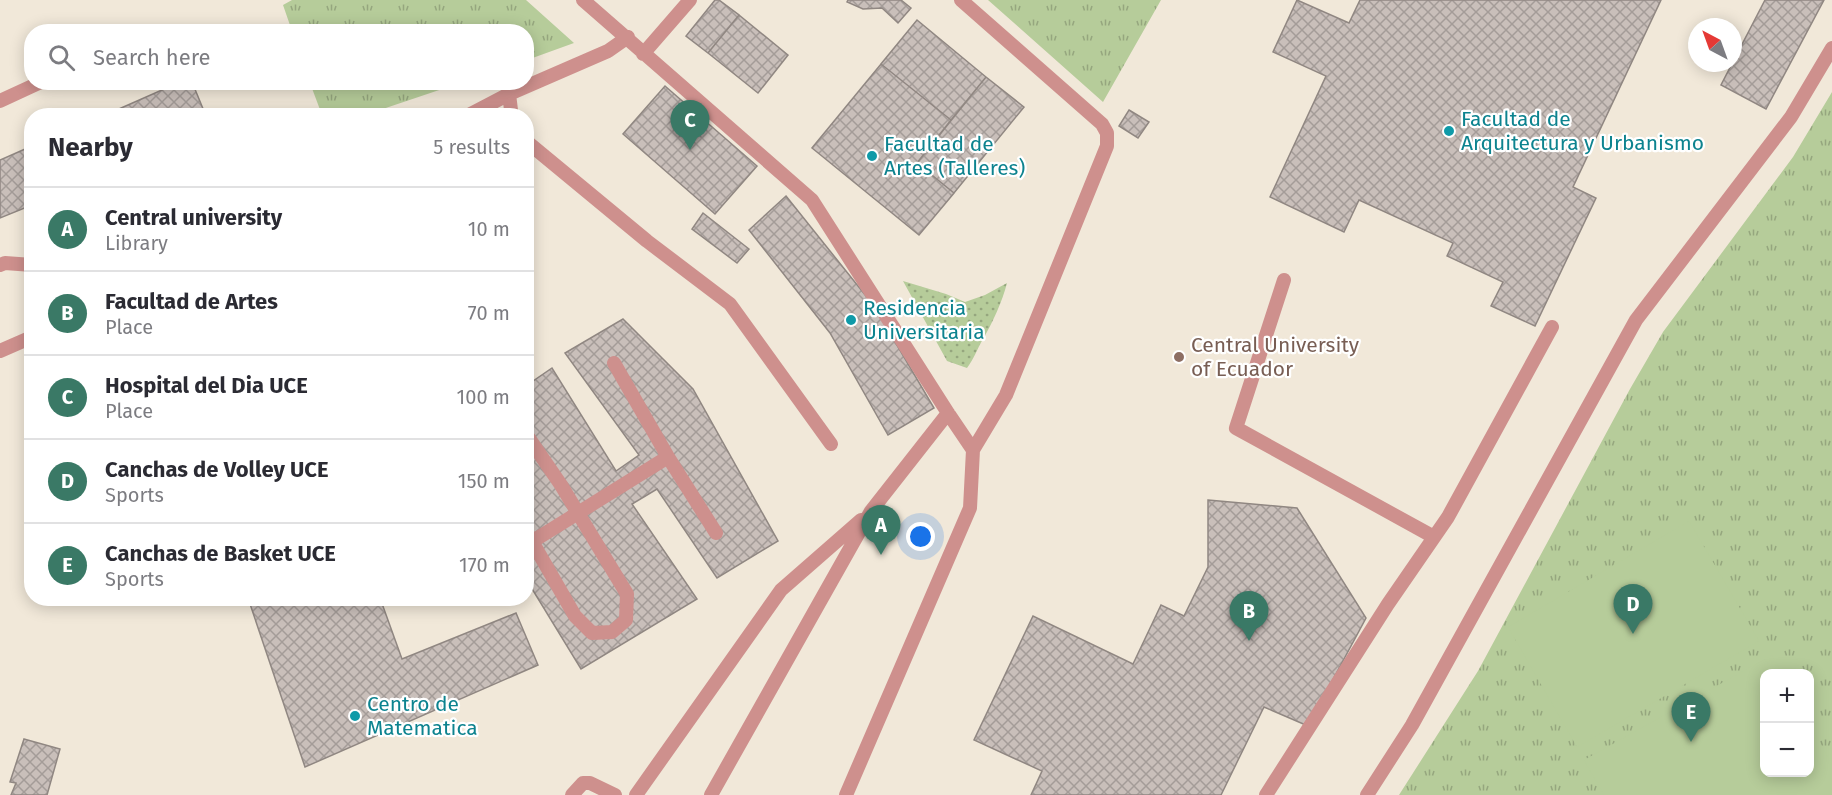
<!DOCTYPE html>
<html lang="en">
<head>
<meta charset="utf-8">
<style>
	body { margin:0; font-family:"Fira Sans",sans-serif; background:#f2f2f3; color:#2b2b33 }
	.controls { position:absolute; right:18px; bottom:18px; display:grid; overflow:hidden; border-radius:12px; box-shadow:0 3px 15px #0003 }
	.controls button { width:54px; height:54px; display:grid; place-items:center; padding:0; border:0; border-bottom:2px solid #e1e1e2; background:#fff; color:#2b2b33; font:30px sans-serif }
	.compass { position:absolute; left:1688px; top:18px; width:54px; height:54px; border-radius:50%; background:#fff; box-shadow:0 3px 15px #0003; rotate:319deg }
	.you { position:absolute; left:921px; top:537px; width:21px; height:21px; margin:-15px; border:4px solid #fff; border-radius:50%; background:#1a73e8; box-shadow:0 0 0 9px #1a73e833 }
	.badge { display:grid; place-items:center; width:39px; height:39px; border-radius:50%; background:#3a7966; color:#fff; font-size:20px; font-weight:700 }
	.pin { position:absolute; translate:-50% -50px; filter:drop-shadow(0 2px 3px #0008) }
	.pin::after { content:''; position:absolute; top:32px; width:21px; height:18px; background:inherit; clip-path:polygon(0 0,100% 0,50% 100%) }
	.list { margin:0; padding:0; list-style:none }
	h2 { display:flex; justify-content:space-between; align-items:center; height:78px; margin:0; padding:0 24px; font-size:26px }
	h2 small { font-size:20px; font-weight:400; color:#7c7c81 }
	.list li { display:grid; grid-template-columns:39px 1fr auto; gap:18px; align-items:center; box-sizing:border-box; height:84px; padding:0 24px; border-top:2px solid #e1e1e2 }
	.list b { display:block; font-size:22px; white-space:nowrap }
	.list p { margin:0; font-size:20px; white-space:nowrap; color:#7c7c81 }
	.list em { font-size:20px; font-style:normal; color:#7c7c81 }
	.icon { flex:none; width:33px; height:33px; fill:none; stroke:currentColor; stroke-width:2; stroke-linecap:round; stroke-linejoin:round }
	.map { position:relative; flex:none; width:1832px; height:795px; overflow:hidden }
	.search { position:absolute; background:#fff; box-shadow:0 3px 15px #0003; left:24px; top:24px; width:510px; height:66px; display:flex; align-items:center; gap:15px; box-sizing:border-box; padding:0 21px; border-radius:24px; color:#7c7c81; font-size:22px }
	.panel { position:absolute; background:#fff; box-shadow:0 3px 15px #0003; left:24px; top:108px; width:510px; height:498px; border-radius:24px }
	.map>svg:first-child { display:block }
</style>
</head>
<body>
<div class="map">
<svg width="1832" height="795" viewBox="0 0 1832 795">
	<defs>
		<pattern id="grass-dots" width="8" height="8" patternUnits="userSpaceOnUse" patternTransform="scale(1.5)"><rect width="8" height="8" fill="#b6cc9a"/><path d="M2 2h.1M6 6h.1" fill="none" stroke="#95a67e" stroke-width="1.8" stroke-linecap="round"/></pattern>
		<pattern id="park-tufts" width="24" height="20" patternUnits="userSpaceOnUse" patternTransform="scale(1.5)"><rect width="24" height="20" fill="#b6cc9a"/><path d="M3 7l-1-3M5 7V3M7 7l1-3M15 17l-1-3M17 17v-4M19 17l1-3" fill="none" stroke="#95a67e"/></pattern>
		<pattern id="building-cross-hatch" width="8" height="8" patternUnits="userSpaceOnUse" patternTransform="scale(1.5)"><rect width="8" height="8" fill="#c9bfba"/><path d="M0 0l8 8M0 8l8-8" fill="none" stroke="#a49c98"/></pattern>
	</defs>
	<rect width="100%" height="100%" fill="#faf4eb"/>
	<!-- built -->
	<path fill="#f1e8d9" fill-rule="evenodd" d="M0 0H1832V795H0ZM1697 27H1733V63H1697ZM32 32H526V82H32ZM32 116H526V598H32ZM1764 674H1810V772H1764Z"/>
	<!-- grass -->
	<path fill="url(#grass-dots)" d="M903 281 946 294 965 302 985 295 1007 283C1002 302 993 322 983 339 977 349 974 359 967 368L947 361Z"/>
	<!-- park -->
	<path fill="url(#park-tufts)" fill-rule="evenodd" d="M292 0H526L574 43 527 60 526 32 292 31 283 5Z
		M988 0H1161L1103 102Z
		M310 83V82L460 83 365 115H322Z
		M1832 92V795H1399L1478 671 1630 389 1663 332 1793 157ZM1764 674H1810V772H1764Z"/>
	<!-- garden -->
	<path fill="#b6cc9a" d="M1689 521 1759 641 1577 747 1508 627Z
		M1772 655 1782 673 1764 674V772H1810V724L1832 765V789L1820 795H1604L1584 760Z"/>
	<!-- building -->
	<path fill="url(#building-cross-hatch)" stroke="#908782" stroke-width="1.5" d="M715 0H719L739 15 708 53 686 36Z
		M848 0H901L911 8 898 23 882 8 863 9 847 2Z
		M1297 0 1349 23 1360 0H1661L1573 187 1596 198 1535 326 1491 306 1503 282 1447 256 1453 243 1359 200 1344 232 1270 197 1326 76 1273 52Z
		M1765 0H1824L1766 109 1721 85Z
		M739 15 788 55 758 93 708 53Z
		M917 20 986 77 951 120 881 64Z
		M881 64 951 120 917 163 954 193 919 235 812 148Z
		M986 77 1024 107 954 193 917 163Z
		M180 82H192L206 116H103Z
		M665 86 757 166 715 214 623 134Z
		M1129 110 1149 122 1138 138 1119 126Z
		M32 146V205L0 218V160Z
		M786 196 874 306 934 408 888 435 830 333 749 230Z
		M703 213 749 249 737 263 692 229Z
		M623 319 693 389 778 541 717 578 657 489 632 504 697 599 581 669 526 579V386L552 368 616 471 639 455 565 353Z
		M1208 500 1297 508 1366 618 1308 726 1264 707 1221 795H1031L1042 771 974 740 1033 616 1133 664 1161 605 1184 616 1208 567Z
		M248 598H380L402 659 516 613 538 665 305 767Z
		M24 739 60 749 47 795H11L16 783 10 782Z"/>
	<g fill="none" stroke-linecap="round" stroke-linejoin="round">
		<!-- lane -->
		<path stroke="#ce908d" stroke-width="14" d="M583 0 812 200 948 413 973 450 970 508 846 795
			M961 0 1102 124 1107 133V146L1006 395 973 450
			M643 54 690 0
			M509 94 511 110 510 116
			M0 101 41 82
			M467 116 509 94 608 51 628 37
			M526 141 647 241 730 304 831 444
			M0 265 5 263 32 265
			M1284 280 1236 428 1434 537
			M0 351 32 337
			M526 434 561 485 627 594 626 620 612 632 592 633 575 616 526 531
			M668 457 716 533
			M533 541 668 457 614 363
			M572 795 583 783H590L615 795
			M636 795 781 590 861 520
			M711 795 871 511 948 413
			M1266 795 1388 604 1448 517 1552 327
			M1367 795 1412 725 1636 320 1791 117 1832 48"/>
	</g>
	<!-- markers -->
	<g fill="#0f9aa8" stroke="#fff" stroke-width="2">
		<circle cx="1449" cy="131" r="6"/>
		<circle cx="872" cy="156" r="6"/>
		<circle cx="851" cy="320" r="6"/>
		<circle cx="355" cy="716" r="6"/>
	</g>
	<circle fill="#8d6e63" stroke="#fff" stroke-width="2" cx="1179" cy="357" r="6"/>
	<g text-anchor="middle" stroke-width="4.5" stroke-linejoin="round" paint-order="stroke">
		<!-- culture labels -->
		<g font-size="21" fill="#0d838f" stroke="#fff" text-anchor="start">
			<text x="1461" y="126">Facultad de<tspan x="1461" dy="24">Arquitectura y Urbanismo</tspan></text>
			<text x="884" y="151">Facultad de<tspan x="884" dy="24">Artes (Talleres)</tspan></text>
			<text x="863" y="315">Residencia<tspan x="863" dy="24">Universitaria</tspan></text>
			<text x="367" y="711">Centro de<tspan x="367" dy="24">Matematica</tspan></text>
		</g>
		<!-- education labels -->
		<g font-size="21" fill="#785e54" stroke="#fff" text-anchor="start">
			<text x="1191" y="352">Central University<tspan x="1191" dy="24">of Ecuador</tspan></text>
		</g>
	</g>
</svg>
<div class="controls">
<button>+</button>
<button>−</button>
</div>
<svg class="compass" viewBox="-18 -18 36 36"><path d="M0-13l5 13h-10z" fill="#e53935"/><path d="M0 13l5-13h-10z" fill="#7c7c81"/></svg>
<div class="you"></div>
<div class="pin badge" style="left:881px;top:555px">A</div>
<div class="pin badge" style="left:1249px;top:641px">B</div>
<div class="pin badge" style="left:690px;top:150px">C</div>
<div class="pin badge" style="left:1633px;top:634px">D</div>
<div class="pin badge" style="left:1691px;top:742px">E</div>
<div class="search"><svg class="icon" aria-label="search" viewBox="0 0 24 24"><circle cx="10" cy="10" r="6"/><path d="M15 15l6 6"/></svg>Search here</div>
<section class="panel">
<h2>Nearby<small>5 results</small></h2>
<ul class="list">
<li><span class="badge">A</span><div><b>Central university</b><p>Library</p></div><em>10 m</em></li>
<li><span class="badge">B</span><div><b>Facultad de Artes</b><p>Place</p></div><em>70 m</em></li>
<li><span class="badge">C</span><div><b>Hospital del Dia UCE</b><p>Place</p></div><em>100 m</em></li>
<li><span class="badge">D</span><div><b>Canchas de Volley UCE</b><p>Sports</p></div><em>150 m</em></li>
<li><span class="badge">E</span><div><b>Canchas de Basket UCE</b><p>Sports</p></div><em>170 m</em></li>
</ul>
</section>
</div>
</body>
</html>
